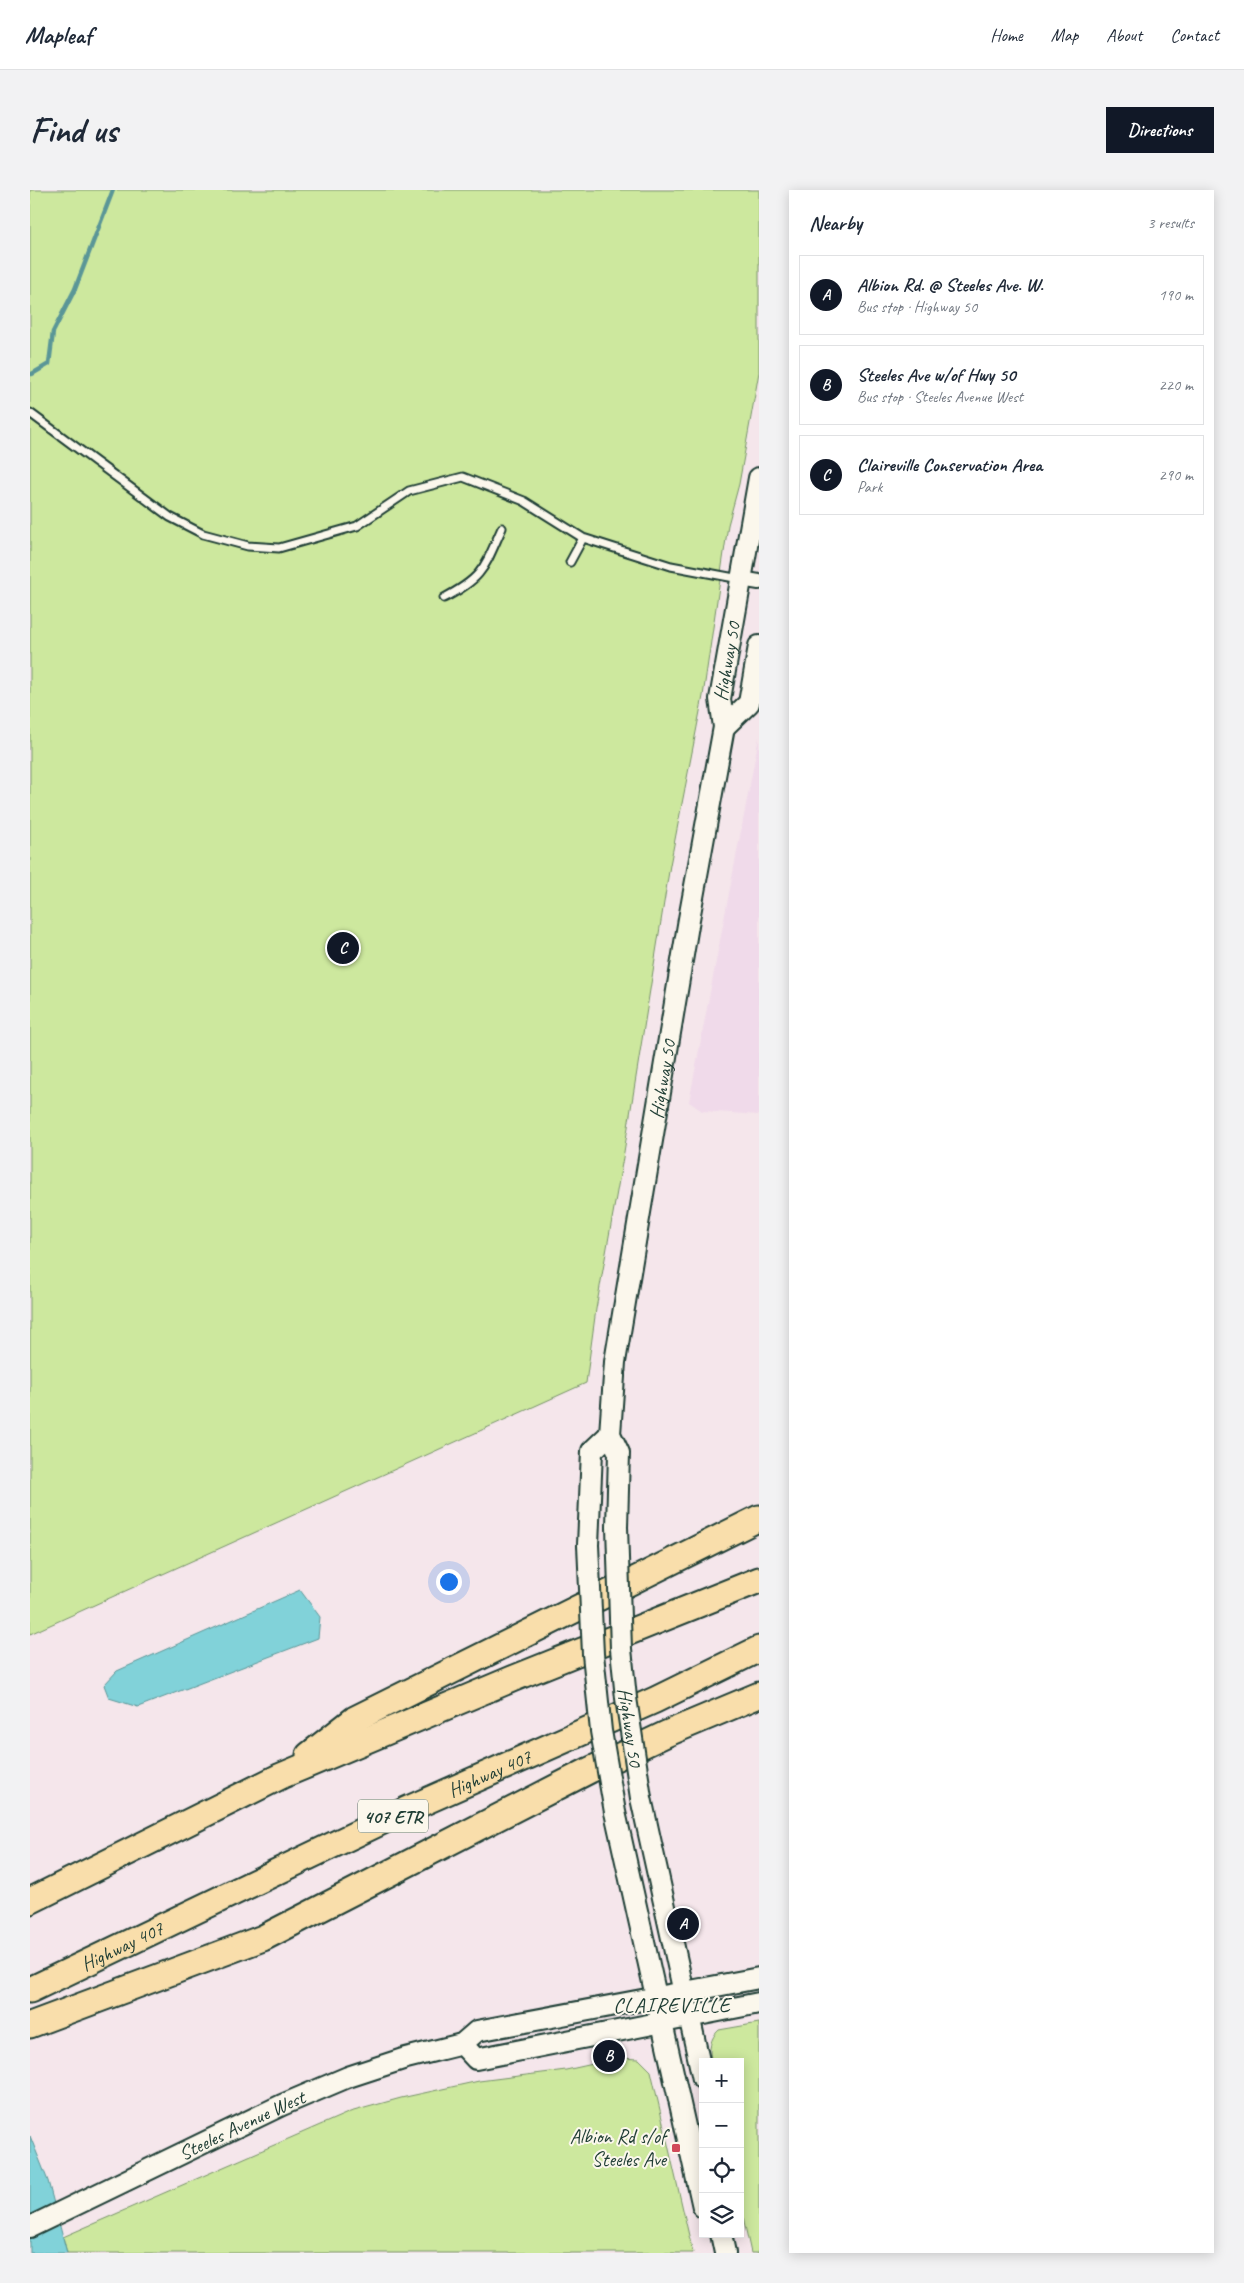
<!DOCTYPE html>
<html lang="en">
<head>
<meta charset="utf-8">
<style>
	body { margin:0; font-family:Caveat,sans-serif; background:#f2f2f3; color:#1f2937 }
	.controls { position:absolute; right:15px; bottom:15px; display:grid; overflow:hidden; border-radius:0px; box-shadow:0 2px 12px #0003 }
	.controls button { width:45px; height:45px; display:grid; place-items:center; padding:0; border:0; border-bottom:1px solid #e0e1e3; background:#fff; color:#1f2937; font:25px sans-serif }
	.you { position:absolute; left:418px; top:1391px; width:18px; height:18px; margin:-12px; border:4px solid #fff; border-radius:50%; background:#1a73e8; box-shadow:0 0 0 8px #1a73e833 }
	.badge { display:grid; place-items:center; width:32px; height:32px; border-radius:50%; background:#111827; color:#fff; font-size:16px; font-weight:700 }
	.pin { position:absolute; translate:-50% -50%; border:2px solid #fff; box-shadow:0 1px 5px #0006 }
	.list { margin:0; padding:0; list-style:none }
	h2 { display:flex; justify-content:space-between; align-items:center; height:65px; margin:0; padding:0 20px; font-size:21px }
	h2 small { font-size:16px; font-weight:400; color:#747a83 }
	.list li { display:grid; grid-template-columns:32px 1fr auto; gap:15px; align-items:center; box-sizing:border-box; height:80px; margin:0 10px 10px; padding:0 10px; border:1px solid #e0e1e3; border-radius:0px }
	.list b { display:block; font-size:19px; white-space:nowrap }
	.list p { margin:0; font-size:16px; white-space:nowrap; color:#747a83 }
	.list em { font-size:16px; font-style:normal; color:#747a83 }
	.icon { flex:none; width:28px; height:28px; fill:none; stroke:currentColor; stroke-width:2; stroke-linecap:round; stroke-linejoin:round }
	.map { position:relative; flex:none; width:729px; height:2063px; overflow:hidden; border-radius:0px }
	header { display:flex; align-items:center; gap:30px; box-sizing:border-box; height:70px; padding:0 25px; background:#fff; border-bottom:1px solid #e0e1e3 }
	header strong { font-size:24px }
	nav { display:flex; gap:28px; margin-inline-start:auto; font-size:18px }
	.intro { display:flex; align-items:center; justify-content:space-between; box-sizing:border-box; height:120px; padding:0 30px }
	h1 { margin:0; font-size:35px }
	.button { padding:12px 22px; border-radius:0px; background:#111827; color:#fff; font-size:18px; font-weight:700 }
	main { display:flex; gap:30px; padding:0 30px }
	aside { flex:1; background:#fff; border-radius:0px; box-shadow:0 2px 12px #0003 }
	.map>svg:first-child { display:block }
</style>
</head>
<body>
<header>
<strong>Mapleaf</strong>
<nav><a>Home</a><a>Map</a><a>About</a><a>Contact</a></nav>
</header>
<div class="intro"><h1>Find us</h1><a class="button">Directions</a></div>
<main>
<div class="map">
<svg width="729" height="2063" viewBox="0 0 729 2063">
	<rect width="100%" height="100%" fill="#f5e6eb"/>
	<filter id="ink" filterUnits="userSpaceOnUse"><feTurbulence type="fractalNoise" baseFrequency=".02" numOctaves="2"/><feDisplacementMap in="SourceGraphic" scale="10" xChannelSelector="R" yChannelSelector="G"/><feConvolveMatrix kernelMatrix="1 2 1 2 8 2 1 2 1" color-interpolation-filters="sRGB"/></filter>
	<g filter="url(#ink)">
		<!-- built -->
		<path fill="#f0daea" d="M729 547V925L672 921 659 912Z"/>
		<!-- green -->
		<path fill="#cde89e" stroke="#769269" d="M0 0H729V182L709 294 698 335 673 506 640 675 594 962 566 1119 556 1193 0 1444Z
			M729 1833V2063H721L710 2013V1872H682C678 1860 680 1848 689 1840Z
			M590 1868 609 1869 621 1881 663 2063H37L33 2047 320 1922 371 1908 449 1891 536 1880Z"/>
		<!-- water -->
		<path fill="#81d2d9" stroke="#5a9697" d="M270 1400 290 1427 288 1448 108 1517 79 1508 74 1495 87 1481Z
			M0 1946 18 1991 37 2063H0Z"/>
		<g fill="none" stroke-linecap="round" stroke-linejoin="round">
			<!-- stream -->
			<path stroke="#5a9697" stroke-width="4.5" d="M2 184 19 174 23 142 45 99 83 0"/>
			<!-- lane casing -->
			<g stroke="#1f3d34" stroke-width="11">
				<path id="lane" d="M0 223 140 327 173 344 218 356 249 358 327 336 379 301 433 287 494 311 553 348 641 376 710 389
					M540 372 553 348
					M414 408C454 387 454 378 472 338"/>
			</g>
			<!-- street casing -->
			<g stroke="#1f3d34" stroke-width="18">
				<path id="street" d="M711 389 729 392"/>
			</g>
			<!-- secondary casing -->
			<g stroke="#1f3d34" stroke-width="24">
				<g id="secondary">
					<path d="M694 537 719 513 729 456"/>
					<path id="s1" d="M587 1337 589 1263 580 1244 585 1172 659 729 694 537 690 509 729 288"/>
					<path d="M558 1355 562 1261 580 1244"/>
					<path d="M611 1608 673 1889"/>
					<path d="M585 1622 673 2017"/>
					<path d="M432 1854 446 1869 729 1813"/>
					<path id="s2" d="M0 2037 252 1915 318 1887 376 1868 432 1854 447 1841 729 1788"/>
					<path d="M691 2044 695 2063"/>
				</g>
			</g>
			<!-- highway casing -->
			<g stroke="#1f3d34" stroke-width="29">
				<g id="highway">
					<path d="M279 1565 325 1529 729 1328"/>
					<path d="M0 1711 251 1586 482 1489 729 1390"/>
					<path id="s3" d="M0 1800 376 1620 625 1510 729 1459"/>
					<path d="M0 1835 233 1748 560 1580 636 1544 729 1505"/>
				</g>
			</g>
			<!-- lane -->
			<use href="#lane" stroke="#fbf7ec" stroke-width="7"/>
			<!-- street -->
			<use href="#street" stroke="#fbf7ec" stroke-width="14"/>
			<!-- secondary -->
			<use href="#secondary" stroke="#fbf7ec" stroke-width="20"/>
			<!-- highway -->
			<use href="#highway" stroke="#f9deab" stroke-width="25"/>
			<!-- secondary-bridge casing -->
			<g stroke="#1f3d34" stroke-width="24" stroke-linecap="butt">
				<g id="secondary-bridge">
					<path id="s4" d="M587 1337 591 1459 596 1508 611 1608"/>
					<path d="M558 1355 563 1464 571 1541 585 1622"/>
				</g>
			</g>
			<!-- secondary-bridge -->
			<use href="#secondary-bridge" stroke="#fbf7ec" stroke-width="20"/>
		</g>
	</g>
	<!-- markers -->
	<rect fill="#d1495b" stroke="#fbf7ec" stroke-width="2" x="641" y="1953" width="10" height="10" rx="2.5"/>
	<g text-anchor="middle" stroke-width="4" stroke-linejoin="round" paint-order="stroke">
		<!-- shield labels -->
		<rect fill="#fbf7ec" stroke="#61756b" stroke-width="1" x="328" y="1609.5" width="70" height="33" rx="4"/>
		<g font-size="19" font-weight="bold" fill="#1f3d34">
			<text x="363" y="1633">407 ETR</text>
		</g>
		<!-- street labels -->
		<g font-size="20" fill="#1f3d34" stroke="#fbf7ec">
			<text dy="7" stroke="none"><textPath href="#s1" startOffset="878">Highway 50</textPath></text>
			<text dy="7" stroke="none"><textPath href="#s1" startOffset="454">Highway 50</textPath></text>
			<text dy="7" stroke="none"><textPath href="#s4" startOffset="201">Highway 50</textPath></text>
			<text dy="7" stroke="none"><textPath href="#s3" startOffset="508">Highway 407</textPath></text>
			<text dy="7" stroke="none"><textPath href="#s3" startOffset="102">Highway 407</textPath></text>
			<text dy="7" stroke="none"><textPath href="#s2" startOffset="235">Steeles Avenue West</textPath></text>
		</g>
		<!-- poi labels -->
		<g font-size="20" fill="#1f3d34" stroke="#fbf7ec" text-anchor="end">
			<text x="636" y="1953">Albion Rd s/of<tspan x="636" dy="23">Steeles Ave</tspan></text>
		</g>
		<!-- neighbourhood labels -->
		<g font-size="21" letter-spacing="1" fill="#1f3d34" stroke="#fbf7ec">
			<text x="642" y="1822">CLAIREVILLE</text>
		</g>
	</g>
</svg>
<div class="controls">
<button>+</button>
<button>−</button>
<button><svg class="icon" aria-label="locate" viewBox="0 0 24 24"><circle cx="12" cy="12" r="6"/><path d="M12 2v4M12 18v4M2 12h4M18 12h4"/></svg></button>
<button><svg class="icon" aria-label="layers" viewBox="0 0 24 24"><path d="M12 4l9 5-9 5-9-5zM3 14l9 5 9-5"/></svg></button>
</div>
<div class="you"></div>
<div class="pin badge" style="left:653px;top:1734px">A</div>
<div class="pin badge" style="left:579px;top:1866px">B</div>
<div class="pin badge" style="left:313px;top:758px">C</div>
</div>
<aside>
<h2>Nearby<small>3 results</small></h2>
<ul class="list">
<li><span class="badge">A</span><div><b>Albion Rd. @ Steeles Ave. W.</b><p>Bus stop · Highway 50</p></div><em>190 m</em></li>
<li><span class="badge">B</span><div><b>Steeles Ave w/of Hwy 50</b><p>Bus stop · Steeles Avenue West</p></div><em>220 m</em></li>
<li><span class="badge">C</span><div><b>Claireville Conservation Area</b><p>Park</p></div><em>290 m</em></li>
</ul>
</aside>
</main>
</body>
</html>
